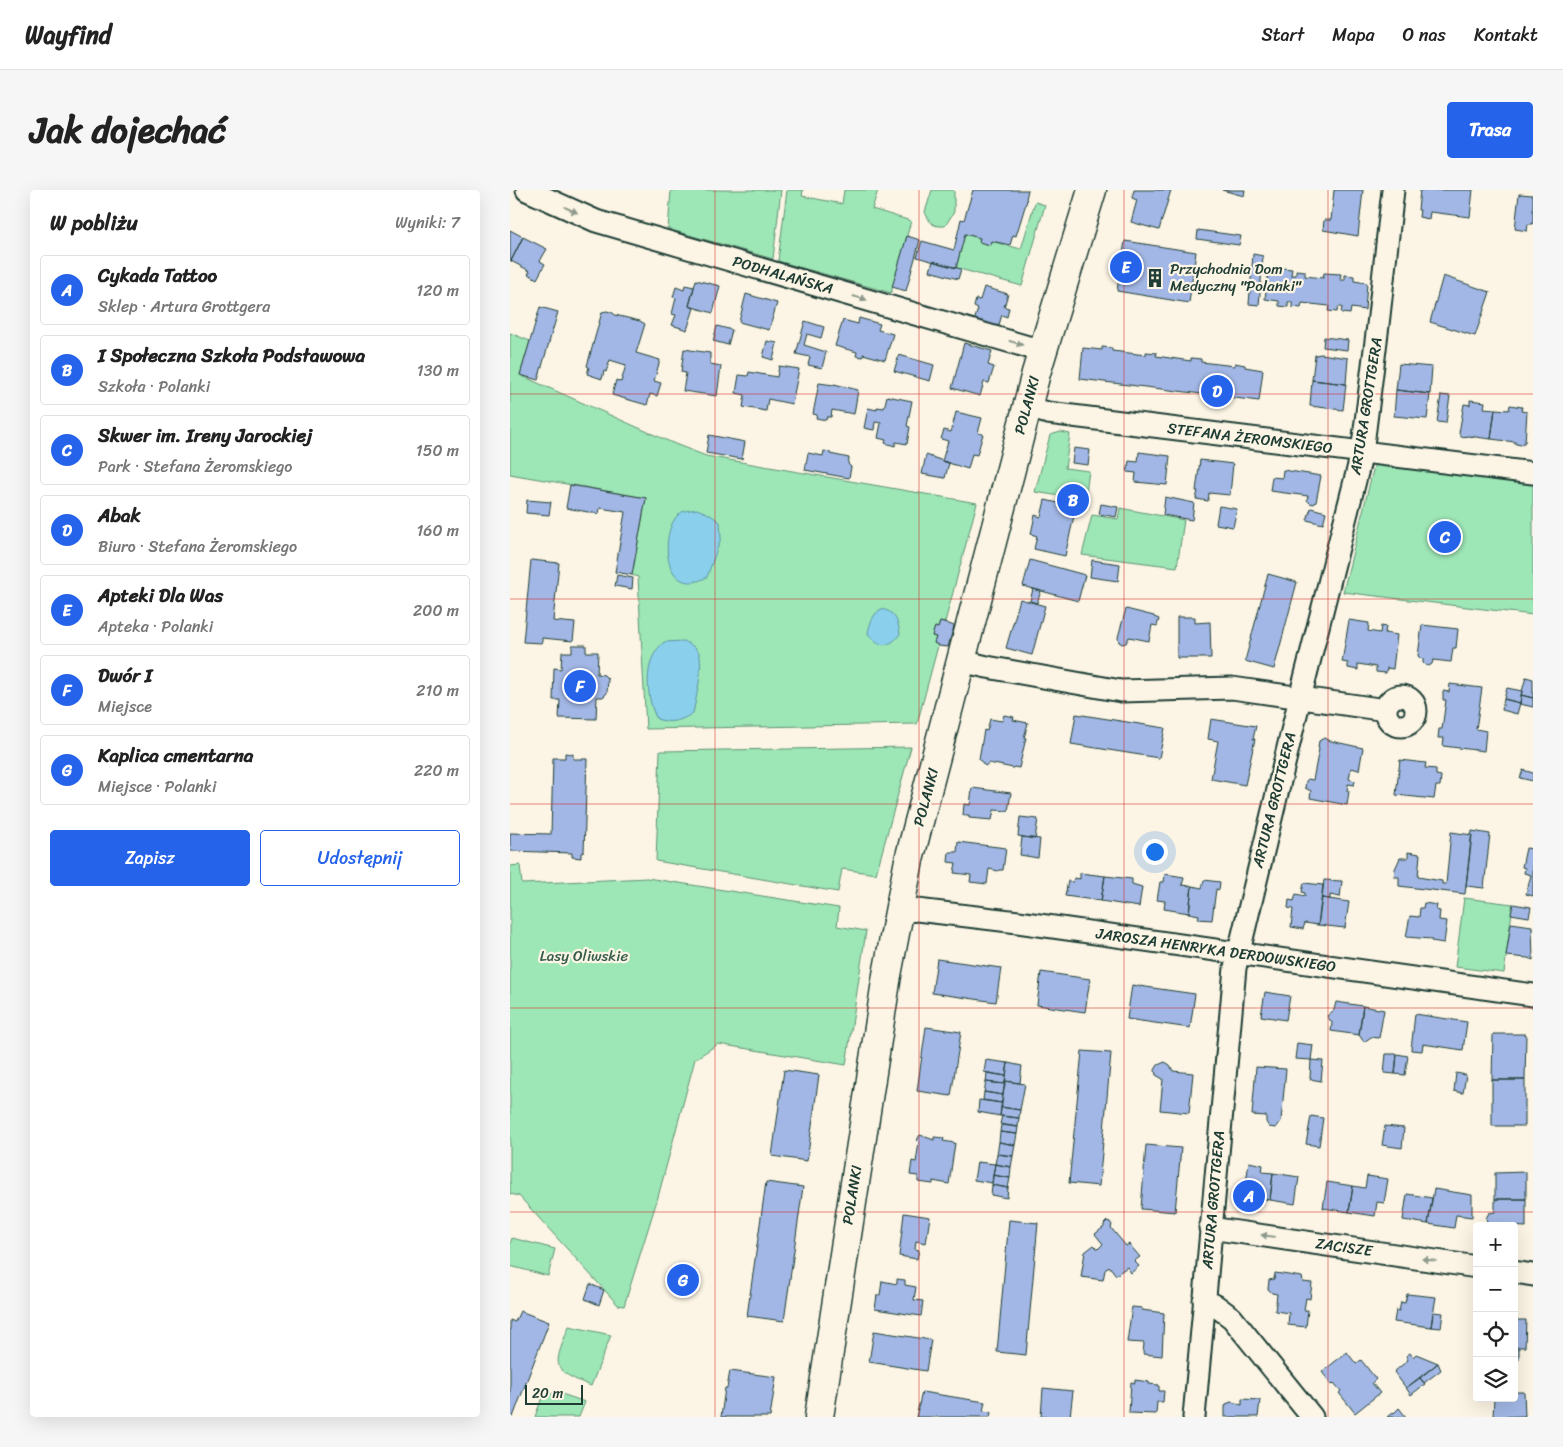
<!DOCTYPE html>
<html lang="pl">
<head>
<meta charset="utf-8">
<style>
	body { margin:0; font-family:Sriracha,sans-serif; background:#f6f6f6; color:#222 }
	.controls { position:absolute; right:15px; bottom:15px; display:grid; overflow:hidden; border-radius:5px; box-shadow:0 5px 20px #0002 }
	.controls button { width:45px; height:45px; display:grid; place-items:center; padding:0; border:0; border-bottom:1px solid #e0e0e0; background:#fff; color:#222; font:25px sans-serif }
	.scale { position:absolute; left:15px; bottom:12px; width:58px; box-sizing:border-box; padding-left:5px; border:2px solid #1f3d34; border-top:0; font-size:14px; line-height:18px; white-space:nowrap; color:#1f3d34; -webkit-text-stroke:4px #fcf5e5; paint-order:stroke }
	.you { position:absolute; left:644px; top:661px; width:18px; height:18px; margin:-12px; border:4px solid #fff; border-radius:50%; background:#1a73e8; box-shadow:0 0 0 8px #1a73e833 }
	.badge { display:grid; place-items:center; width:32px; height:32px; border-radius:50%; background:#2563eb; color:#fff; font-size:16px; font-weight:700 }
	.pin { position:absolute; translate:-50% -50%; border:2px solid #fff; box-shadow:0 1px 5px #0006 }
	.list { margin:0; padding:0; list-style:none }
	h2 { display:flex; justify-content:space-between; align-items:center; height:65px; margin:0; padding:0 20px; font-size:21px }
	h2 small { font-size:16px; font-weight:400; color:#767676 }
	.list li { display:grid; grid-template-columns:32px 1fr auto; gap:15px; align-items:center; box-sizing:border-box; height:70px; margin:0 10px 10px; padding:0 10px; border:1px solid #e0e0e0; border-radius:5px }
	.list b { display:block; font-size:19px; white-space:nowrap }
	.list p { margin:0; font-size:16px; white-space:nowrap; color:#767676 }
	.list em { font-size:16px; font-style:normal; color:#767676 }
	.actions { display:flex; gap:10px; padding:15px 20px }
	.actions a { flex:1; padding:11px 0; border:1px solid #2563eb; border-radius:5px; text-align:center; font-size:18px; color:#2563eb }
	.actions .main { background:#2563eb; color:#fff }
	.icon { flex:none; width:28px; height:28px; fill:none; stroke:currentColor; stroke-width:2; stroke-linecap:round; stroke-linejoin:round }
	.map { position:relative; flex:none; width:1023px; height:1227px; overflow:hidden; border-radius:5px }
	header { display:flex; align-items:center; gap:30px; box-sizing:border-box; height:70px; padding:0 25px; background:#fff; border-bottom:1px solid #e0e0e0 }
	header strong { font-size:24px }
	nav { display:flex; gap:28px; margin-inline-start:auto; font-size:18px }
	.intro { display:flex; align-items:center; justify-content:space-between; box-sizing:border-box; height:120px; padding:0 30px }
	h1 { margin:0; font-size:35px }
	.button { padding:12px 22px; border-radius:5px; background:#2563eb; color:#fff; font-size:18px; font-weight:700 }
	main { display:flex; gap:30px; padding:0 30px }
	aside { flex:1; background:#fff; border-radius:5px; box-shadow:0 5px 20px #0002 }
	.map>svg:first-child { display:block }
</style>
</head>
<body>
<header>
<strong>Wayfind</strong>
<nav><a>Start</a><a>Mapa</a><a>O nas</a><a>Kontakt</a></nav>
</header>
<div class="intro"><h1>Jak dojechać</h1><a class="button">Trasa</a></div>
<main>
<aside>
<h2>W pobliżu<small>Wyniki: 7</small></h2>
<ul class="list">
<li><span class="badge">A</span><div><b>Cykada Tattoo</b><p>Sklep · Artura Grottgera</p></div><em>120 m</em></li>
<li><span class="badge">B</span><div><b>I Społeczna Szkoła Podstawowa</b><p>Szkoła · Polanki</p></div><em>130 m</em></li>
<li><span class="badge">C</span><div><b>Skwer im. Ireny Jarockiej</b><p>Park · Stefana Żeromskiego</p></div><em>150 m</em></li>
<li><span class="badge">D</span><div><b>Abak</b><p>Biuro · Stefana Żeromskiego</p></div><em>160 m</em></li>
<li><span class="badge">E</span><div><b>Apteki Dla Was</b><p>Apteka · Polanki</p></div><em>200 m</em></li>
<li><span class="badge">F</span><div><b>Dwór I</b><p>Miejsce</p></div><em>210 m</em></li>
<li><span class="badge">G</span><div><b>Kaplica cmentarna</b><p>Miejsce · Polanki</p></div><em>220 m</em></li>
</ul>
<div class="actions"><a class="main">Zapisz</a><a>Udostępnij</a></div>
</aside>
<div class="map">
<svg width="1023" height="1227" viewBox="0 0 1023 1227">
	<rect width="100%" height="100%" fill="#fcf5e5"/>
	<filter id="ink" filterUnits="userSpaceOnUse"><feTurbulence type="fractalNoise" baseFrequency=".02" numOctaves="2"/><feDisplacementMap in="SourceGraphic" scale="10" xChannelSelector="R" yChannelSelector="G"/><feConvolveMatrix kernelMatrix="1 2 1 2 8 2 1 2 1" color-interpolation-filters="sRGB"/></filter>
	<g filter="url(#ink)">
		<!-- green -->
		<path fill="#9de6b5" stroke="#5e9274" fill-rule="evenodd" d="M161 0H271L263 69 158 39Z
			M277 0H293L292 6 332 14 334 0H368L362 19 401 31 381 103 268 71Z
			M422 0H443L444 2V22L435 36C422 37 420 33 415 22Z
			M525 12 535 15 512 96 446 78 455 44 511 59Z
			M0 143 20 151 10 185 165 254 196 266 467 313 435 432 434 433 430 432 428 438 425 437 422 446 426 447 424 453 428 455V456L407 534 136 539 128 387 122 385 136 308 0 284ZM139 488 188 494 183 522 147 529C140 516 140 502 139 488Z
			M551 242 560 244 555 278 579 281 575 310 525 302 540 245Z
			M865 272 1023 293V425L833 402Z
			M610 318 674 330 667 377 572 365 582 325 608 329Z
			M401 557 366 684 332 679 328 702 146 671 150 561Z
			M10 675 12 694 137 688 329 718 327 736 356 741 336 875 208 854 185 869 148 1007 114 1116 108 1115 9 1006 0 1004V676Z
			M954 708 1003 714 994 783 945 777Z
			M2 1048 45 1059 38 1086 0 1076V1055Z
			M59 1136 101 1145 81 1196C39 1179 44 1176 59 1136Z
			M43 1203H49L75 1212 69 1227H25L31 1210Z"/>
		<!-- water -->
		<path fill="#8ad0ec" stroke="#5f95a2" d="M187 319 199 324 210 332 211 348 197 387C154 411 148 343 169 324 173 320 182 320 187 319Z
			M371 419C385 421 388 431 390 444 380 458 367 459 358 443 360 434 362 425 371 419Z
			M174 451C179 454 186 457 189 463 194 477 186 508 183 523 171 531 161 534 147 529 137 511 134 479 146 461 148 458 151 455 154 452Z"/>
		<!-- building -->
		<path fill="#a2b7e5" stroke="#1f3d34" d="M463 0H518L516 9 517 10 506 46 503 45 500 55 481 51 480 55 469 52 470 48 455 44 446 78 407 67 412 51 444 60 451 29 454 30Z
			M624 0H661L649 40 621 32 627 10 622 8Z
			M712 0H735L734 6Z
			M824 0H853L848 46 813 40 814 30H821Z
			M910 0H963L960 27 920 22 919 29 909 27 910 20H908Z
			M1009 4 1023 5V34H1018L1017 41 1005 39Z
			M0 40 13 47 1 71 0 70Z
			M688 40 731 46 729 55 687 49Z
			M397 46 410 50 396 101 382 97Z
			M13 47 37 59 30 71 35 74 27 89 18 84 20 81 1 71Z
			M615 51 686 62 679 113 607 101Z
			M743 64 753 66 749 115 739 114Z
			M423 71 451 79 448 89 420 81Z
			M772 78 782 79 781 85H786V80L795 81V86L813 88 814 83 831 84 830 90H835V85L844 86V91L857 93 855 120 841 118 840 124 831 123 832 117H828L827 122 818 121 819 116 792 113 791 118 782 117V112H778V117L769 116V111L755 109 758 82 772 84Z
			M933 86 980 102 965 146 920 132Z
			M186 90 210 96 203 123 179 116Z
			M175 95 184 97 179 116 184 118 177 140 162 135 166 125 162 124 166 108 163 107 166 97 174 100Z
			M474 97 498 104 494 117 499 118 497 127 492 125 488 138 464 131 468 119 464 117 466 109 470 110Z
			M236 104 267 113 259 140 229 132Z
			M30 117 48 122 28 190 10 185Z
			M97 121 103 123 105 125 130 131 135 134 126 163 150 170 144 191 151 193 147 206 140 204 137 215 102 205 106 190 111 192 116 175 100 170 96 182 94 181 92 189 77 184 79 177 77 176 92 122Z
			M349 128 370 134 368 140 383 144 375 170 353 164V167L346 166 347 162 325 156 333 130 348 134Z
			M295 131 314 137 311 148 297 144 294 155 316 162 312 178 298 175 300 167 286 164Z
			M207 136 222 140 218 155 203 151Z
			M814 147 838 150 837 160 813 157Z
			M257 151 267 153 263 170 253 167Z
			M454 153 482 161 478 175 484 177 479 193 474 192 470 206 442 198Z
			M592 157 602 158V161L636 165V162L647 163 646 166 681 171V168L691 169V172L725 176V173L735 175V177L753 180 749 211 570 189 573 158 592 160Z
			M174 159 200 163V174L211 176 207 206 173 201 176 183 171 182Z
			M811 164 838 168 836 194 802 190 805 165Z
			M389 165 424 175 420 191 384 181Z
			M889 174 922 177 920 204 886 200Z
			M269 176 289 179 282 214 258 209 256 221 233 217 235 205 226 203 229 185 238 186 239 182 267 187Z
			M802 190 836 194 833 220 800 216Z
			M309 193 324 195V194L348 200 344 224 322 220 321 227H317L316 230 306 228 307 225 303 224Z
			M886 200 920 204 917 229 884 226Z
			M931 205 940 206 936 233 927 232Z
			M377 206 402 211 397 236 400 237 397 254 386 252 385 256 375 253 376 250 368 248 371 233 365 232 364 240 354 238 358 218 367 220V217L374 218Z
			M960 210 975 212 974 218 985 219 981 249 958 246 951 247 949 243 954 214 960 215Z
			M1000 215 1012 217 1011 221 1017 222 1015 252 1011 255 1006 254 1005 252 981 249 985 219 999 220Z
			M446 222 472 228 468 243 473 244 467 265 462 264 458 279 432 271 438 251 431 249 434 240 441 242Z
			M199 245 235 252 232 269 196 263Z
			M564 258 580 260 578 275 562 273Z
			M314 261 320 262V264L339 268 338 274 341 277 339 288 295 280 298 263 313 266Z
			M629 262 660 266 657 295 625 292 626 283 617 282 619 271 628 272Z
			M416 265 439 273 435 288 412 284Z
			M690 270 723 274 720 305 699 303 698 311 686 309 688 301H686Z
			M773 280 811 286 806 312 804 314 800 313 797 310 798 306 760 301 762 287 772 288Z
			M60 295 136 308 122 385 105 382 115 322 90 318 89 324 56 318Z
			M655 307 684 313 682 330 653 325Z
			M17 310 41 312 39 325 16 323Z
			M535 310 566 317 555 366 524 359 527 346 521 344 525 325 531 327Z
			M591 314 608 317 606 327 589 324Z
			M709 316 727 319 723 337 706 334Z
			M801 318 816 322 813 334 797 330Z
			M21 370 49 373 43 431 65 433 63 451 32 448V453L13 452Z
			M520 370 575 385 568 411 513 396Z
			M582 370 610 374 608 391 580 387Z
			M758 384 787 392 764 479 735 471Z
			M107 385 123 388 122 399 105 396Z
			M523 399 531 401 527 413 520 411Z
			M510 409 535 416 522 465 496 458Z
			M616 419 644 426V427L649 429 647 436 642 435 639 451 619 447 616 453 612 454 609 452 608 447Z
			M667 427H685V433L700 432 701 468H667Z
			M839 430 859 433 858 441 870 443 871 436 876 437 875 443 887 445 883 479 877 478 876 483 866 482V477L848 474V480L838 478V473L832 472Z
			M430 432 434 433V432L444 436 438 457 428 456V455L424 453 426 447 422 446 425 437 428 438Z
			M912 435 948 439 946 458H943L941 472 923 470 922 474 919 476 915 475 913 473V469L910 468 908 466Z
			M62 455H76V462H88L87 484 94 485 98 489 97 503 93 507H87L86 529 49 528 50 510H43L44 478 51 479 52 462H62Z
			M1016 487 1023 489V508L1011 505Z
			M940 494 972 498 966 539 976 541 974 561 933 556 934 548H928L929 539H932L936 510H933V501L939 502Z
			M997 498 1012 501 1010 513 994 509Z
			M1011 505 1023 508V517L1010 514Z
			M994 509 1010 513 1007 524 992 520Z
			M566 524 655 538 649 568 561 554Z
			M494 525 504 527 503 530 518 533 514 548H516L509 578 504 577 503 578 479 573 475 576 469 569 474 540 477 541 480 529 492 531Z
			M701 529 746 536 743 549H745L735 595 701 589 708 551 698 549Z
			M814 548 821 551 853 558 849 580 841 578 839 589 845 591 844 595 838 594 837 601H839L837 615 800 608 801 601 795 598 796 591 798 589 803 590 809 559 808 557 809 551Z
			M55 563 63 564V569H77L74 662 71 663V668L62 667V663L0 661V643L41 644 43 568H55Z
			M890 570 916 573 915 578 926 579V585L931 586 930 596H926L924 609 886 605Z
			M1013 580 1023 583V591L1010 588Z
			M462 598 501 603 498 621 484 620 482 630 459 628V625H453L454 614 460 615Z
			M510 627 528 629 525 649 508 646Z
			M962 641 980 644 974 698 956 696Z
			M941 642 962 645 955 704 889 696V687H884L885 679 890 668H898V662L910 664 908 687 932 691V694H936Z
			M512 647 530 649 528 668 510 665Z
			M448 652 496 658 493 680H489L488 681 479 679 477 694 460 692 461 685 444 683 446 673 438 672 439 662H447Z
			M1016 658 1023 659V706L1016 704 1021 685 1014 683 1015 678 1012 677Z
			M570 683 595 686 591 711 555 706 558 691 563 692 564 688 570 689Z
			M655 684 674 687 672 695 682 696 679 723 654 719 655 711 647 710 650 692H654Z
			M595 686 622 689V694L632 697 629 717 591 711Z
			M694 690 710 692 709 700 706 699 702 730 688 729 689 725 679 723 682 696 692 698Z
			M814 690 832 691 830 707 820 705V709L812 708Z
			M794 693 813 695 808 735 795 733 793 739 781 737 783 719 778 718 779 710 784 711 786 704 795 706V703L792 702Z
			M812 708 839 712 835 738 808 735Z
			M914 713 927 715 926 720 930 721 929 730 937 731 934 753 921 751V749L896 747 900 726 909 727 910 718H913Z
			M1003 714 1021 717 1019 727 1001 724Z
			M1001 733 1022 736 1023 770 1018 768 996 766Z
			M427 769 491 778 486 812 422 803Z
			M531 782 580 789 575 822 527 815Z
			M622 795 685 804 680 838 617 829Z
			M755 802 780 806 776 830 751 826Z
			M826 812 853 816 849 845 821 841 822 833 817 826 824 820Z
			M853 816 874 820 869 848 861 847 854 852 849 845Z
			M905 824 957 832 953 860 913 854 912 861 901 860Z
			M416 837 451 842 441 906 407 901Z
			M983 844H1016L1015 890H982Z
			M787 853 803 855 801 870 785 869Z
			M572 861 601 863 589 996 559 993Z
			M876 864H887L885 884 874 883Z
			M887 864 898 866 895 885 885 884Z
			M476 870 498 873 496 886 474 882Z
			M801 870 813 871 811 891 800 889Z
			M655 872 660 875 663 881 683 883 679 923 650 920 653 889 646 885 645 880 648 875Z
			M498 873 512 876 510 893 495 891Z
			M746 877 776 879 771 931 766 938 759 937 756 932V926L742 925Z
			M274 880 309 885 297 971 262 966Z
			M477 883 496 886 495 894 476 892Z
			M946 883 956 885 953 903 944 901Z
			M982 890H1015V936H982Z
			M495 891 515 894 510 920 491 917Z
			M476 892 495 894 493 905 474 902Z
			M474 902 493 905 492 913 473 910Z
			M469 910 492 913 490 926 468 922Z
			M491 917 510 920 509 928 490 926Z
			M492 926 509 928 508 937 490 934Z
			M801 926 813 928 809 956 796 954Z
			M491 935 508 937 507 944 490 942Z
			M875 936 894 938 892 958 872 955Z
			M490 942 507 944 505 955 489 952Z
			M410 945 424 950V947L434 948 433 951 445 953 439 994 423 991V994L408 992V986L400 985 402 971 406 972 409 952 407 950Z
			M489 952 505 955 503 966 487 964Z
			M636 955 671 958 665 1022 631 1019Z
			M487 964 503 966 501 977 485 974Z
			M467 972 485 974 482 993 464 990Z
			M739 972 753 975 752 982 763 983 760 1010 746 1008V1012L736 1011V1007L734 1006Z
			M485 974 501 977 500 988 483 985Z
			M1016 982V1009H985V983Z
			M763 983 789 987 785 1014 760 1010Z
			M483 985 500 988 498 998 482 995Z
			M857 986 878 989 874 1013 867 1012 865 1026 839 1022 843 996 855 998Z
			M256 992 293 997 274 1131 237 1126Z
			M817 992 843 996 839 1022 813 1018Z
			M482 995 498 998 497 1008 481 1005Z
			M924 999 962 1005V1027L946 1025 944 1038 918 1034Z
			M897 1004 922 1008 918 1034 893 1030Z
			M985 1009H1016V1037L978 1035 976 1028 979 1023 985 1022Z
			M394 1023 420 1027 416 1053 406 1051 405 1059 409 1060 407 1069 389 1066Z
			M499 1030 528 1033 516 1165 487 1162Z
			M597 1031 600 1032 602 1035 601 1038 616 1056 619 1054 630 1067 624 1071 629 1076 621 1083 617 1077 606 1085 599 1076 595 1080 593 1090 571 1087 575 1062 584 1055 588 1059 593 1054 585 1044 594 1037V1034Z
			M165 1080 183 1083 180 1100 163 1098Z
			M765 1083 792 1087 793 1092 802 1093 800 1109 796 1108 794 1120H798L796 1137 778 1135 779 1123 765 1121 767 1104 762 1103 758 1099 759 1090 764 1089Z
			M387 1089 395 1090V1095L406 1097 404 1110 413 1111 411 1126 365 1119 367 1105H370L372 1091 387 1094Z
			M80 1094 94 1100 89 1115 75 1109Z
			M897 1104 926 1107 921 1137 884 1132 886 1120 889 1121 891 1112 895 1113Z
			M622 1117 632 1118V1120L654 1123 652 1166 633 1164 634 1153 617 1152Z
			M10 1121 39 1132 3 1227H0V1130L5 1132Z
			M923 1122 933 1123 931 1138 921 1137Z
			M1004 1122 1006 1130H1016L1015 1157H1004Z
			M364 1141 421 1150 416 1181 359 1172Z
			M1004 1158H1009V1169H1004Z
			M837 1162 846 1174 851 1170 866 1189 862 1193 870 1203 845 1223 829 1203 831 1201 824 1193 822 1195 812 1182Z
			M900 1163 903 1167 906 1164 928 1173 896 1198 884 1182 898 1170 896 1166Z
			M928 1173 931 1180 914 1193 910 1188Z
			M220 1181 266 1187 260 1227H211L215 1198H217Z
			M910 1188 915 1194 901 1205 896 1198Z
			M625 1190 639 1192V1194L649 1195V1201H654L653 1212H647L646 1224 619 1223 621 1192 625 1193Z
			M1004 1195V1202H1014L1015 1226 983 1227 984 1208H1004Z
			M533 1198 563 1201 560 1227H531Z
			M412 1202 475 1212 473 1221 481 1222 480 1227H406Z
			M732 1209 750 1210 748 1227H715V1217L716 1214 721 1212 732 1215Z
			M889 1218 896 1227H877L883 1222 884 1223Z"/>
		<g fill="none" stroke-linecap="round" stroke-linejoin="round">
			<!-- street casing -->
			<g stroke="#1f3d34" stroke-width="25">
				<path id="street" d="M17 0 86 31 532 161
					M517 217 538 223 1023 283
					M451 471 477 477 611 501 722 498 876 520
					M876 521a15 15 0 1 1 30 0a15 15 0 1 1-30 0Z
					M388 722 407 720 508 732 1023 805
					M700 1038 967 1077
					M1004 1082 1023 1085
					M694 1110 706 1116 722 1128 802 1227
					M684 1227 725 778 790 508 852 263 868 135 883 0"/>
			</g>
			<!-- secondary casing -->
			<g stroke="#1f3d34" stroke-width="31">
				<path id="secondary" d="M309 1227 377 785 399 670 526 183 582 0"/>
			</g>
			<!-- street -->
			<use href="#street" stroke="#fcf5e5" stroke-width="21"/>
			<!-- secondary -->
			<use href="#secondary" stroke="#fcf5e5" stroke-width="28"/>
		</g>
		<!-- one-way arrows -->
		<defs><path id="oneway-solid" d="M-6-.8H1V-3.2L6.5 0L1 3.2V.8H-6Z" transform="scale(1.25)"/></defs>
		<g fill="#8e998c">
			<use href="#oneway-solid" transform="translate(61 20) rotate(24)"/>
			<use href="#oneway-solid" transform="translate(350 108) rotate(16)"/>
			<use href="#oneway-solid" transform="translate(506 153) rotate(17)"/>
			<use href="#oneway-solid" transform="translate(758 1046) rotate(-172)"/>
			<use href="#oneway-solid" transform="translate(919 1070) rotate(-172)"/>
		</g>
	</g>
	<!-- grid -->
	<path fill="none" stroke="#d62828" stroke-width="1" stroke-opacity="0.55" d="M205 0V1227M409 0V1227M614 0V1227M818 0V1227M0 204H1023M0 409H1023M0 614H1023M0 818H1023M0 1022H1023"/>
	<!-- icons -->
	<defs>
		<g id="building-bare" transform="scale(1.5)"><path d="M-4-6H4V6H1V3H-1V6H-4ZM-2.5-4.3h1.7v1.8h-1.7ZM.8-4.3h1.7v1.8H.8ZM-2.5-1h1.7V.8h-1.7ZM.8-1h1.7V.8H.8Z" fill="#1f3d34" stroke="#fcf5e5" stroke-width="2.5" paint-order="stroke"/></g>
	</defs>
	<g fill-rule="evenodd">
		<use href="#building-bare" x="645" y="88"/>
	</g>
	<g text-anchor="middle" stroke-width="4.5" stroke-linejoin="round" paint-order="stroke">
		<!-- poi labels -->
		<g font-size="15" fill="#1f3d34" stroke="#fcf5e5" text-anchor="start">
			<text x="660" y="84">Przychodnia Dom<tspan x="660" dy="17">Medyczny "Polanki"</tspan></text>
		</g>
		<!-- street labels -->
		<g font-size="15" fill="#1f3d34" stroke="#fcf5e5">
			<text transform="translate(273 85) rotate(16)" y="5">PODHALAŃSKA</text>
			<text transform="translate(517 215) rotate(-75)" y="5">POLANKI</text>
			<text transform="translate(856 216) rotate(-81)" y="5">ARTURA GROTTGERA</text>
			<text transform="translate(740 248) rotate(7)" y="5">STEFANA ŻEROMSKIEGO</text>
			<text transform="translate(416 607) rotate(-75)" y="5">POLANKI</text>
			<text transform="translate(764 610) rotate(-76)" y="5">ARTURA GROTTGERA</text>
			<text transform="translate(706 760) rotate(8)" y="5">JAROSZA HENRYKA DERDOWSKIEGO</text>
			<text transform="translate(342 1005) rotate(-81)" y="5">POLANKI</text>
			<text transform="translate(703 1010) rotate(-85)" y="5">ARTURA GROTTGERA</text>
			<text transform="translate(834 1057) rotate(8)" y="5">ZACISZE</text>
		</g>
		<!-- park labels -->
		<g font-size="15" fill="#385f4e" stroke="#fcf5e5">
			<text x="74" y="771">Lasy Oliwskie</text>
		</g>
	</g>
</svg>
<div class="controls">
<button>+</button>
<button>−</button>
<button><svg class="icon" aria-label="locate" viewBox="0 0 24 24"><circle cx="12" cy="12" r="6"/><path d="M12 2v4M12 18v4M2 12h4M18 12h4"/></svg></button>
<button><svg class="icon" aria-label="layers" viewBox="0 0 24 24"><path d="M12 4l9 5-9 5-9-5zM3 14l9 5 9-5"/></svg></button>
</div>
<div class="scale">20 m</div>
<div class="you"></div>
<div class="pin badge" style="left:739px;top:1006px">A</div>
<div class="pin badge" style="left:563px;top:310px">B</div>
<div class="pin badge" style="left:935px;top:347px">C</div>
<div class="pin badge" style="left:707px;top:201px">D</div>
<div class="pin badge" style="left:616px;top:77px">E</div>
<div class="pin badge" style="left:70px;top:496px">F</div>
<div class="pin badge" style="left:173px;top:1090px">G</div>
</div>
</main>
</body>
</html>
